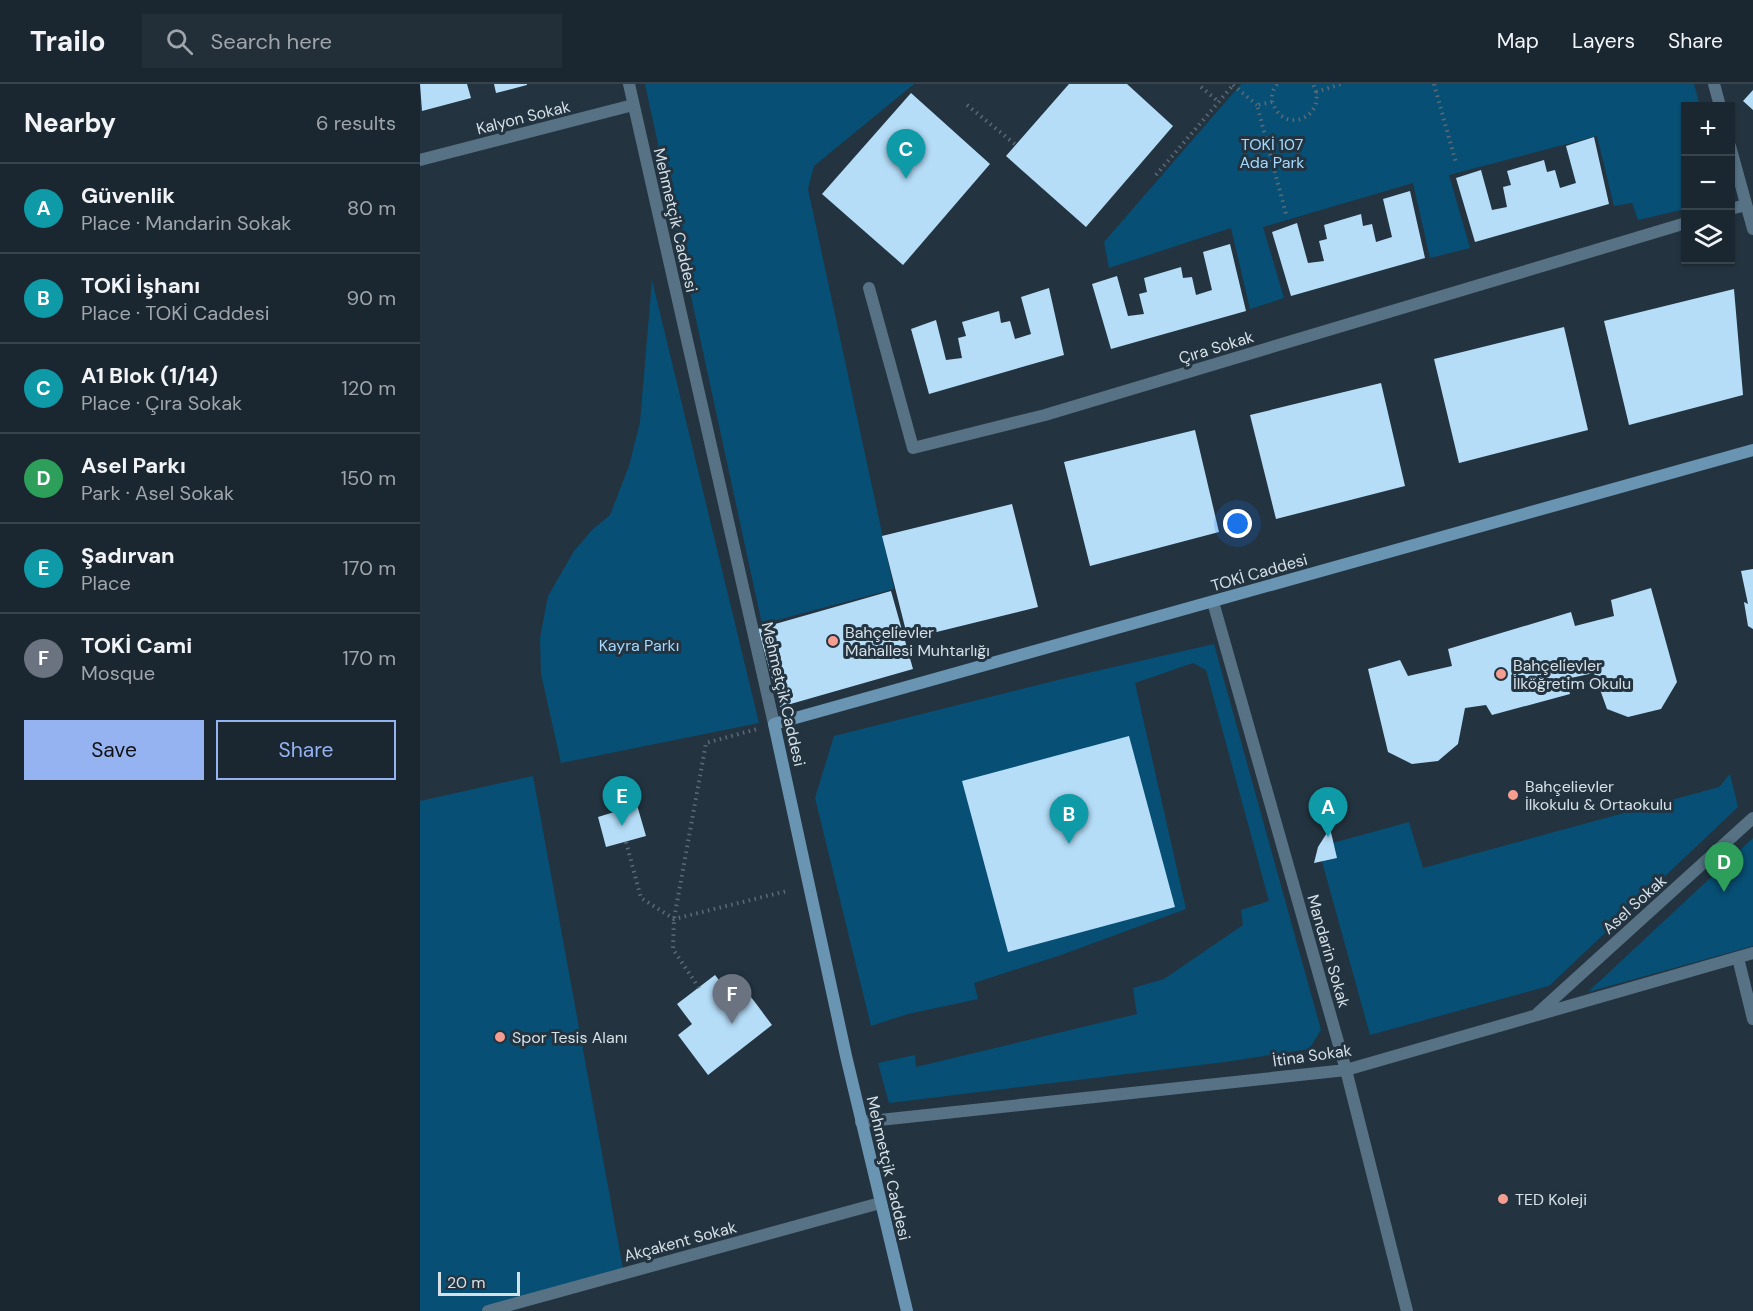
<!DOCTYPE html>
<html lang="en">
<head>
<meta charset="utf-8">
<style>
	body { margin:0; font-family:"DM Sans",sans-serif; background:#232f38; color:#f1f3f6 }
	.controls { position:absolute; right:18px; top:18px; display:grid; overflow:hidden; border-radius:0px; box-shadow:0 2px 4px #0004 }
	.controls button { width:54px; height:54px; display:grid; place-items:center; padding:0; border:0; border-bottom:2px solid #38444c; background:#1a2730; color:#f1f3f6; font:30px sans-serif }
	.scale { position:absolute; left:18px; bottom:15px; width:82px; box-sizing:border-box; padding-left:6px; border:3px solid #d5e0e7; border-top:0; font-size:16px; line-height:21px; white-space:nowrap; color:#d5e0e7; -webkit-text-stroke:4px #233440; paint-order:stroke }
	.you { position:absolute; left:818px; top:440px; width:21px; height:21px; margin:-15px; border:4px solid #fff; border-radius:50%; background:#1a73e8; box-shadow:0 0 0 9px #1a73e833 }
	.badge { display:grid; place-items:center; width:39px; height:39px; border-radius:50%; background:#95b2f1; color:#fff; font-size:20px; font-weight:700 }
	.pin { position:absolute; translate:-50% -50px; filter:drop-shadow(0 2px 3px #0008) }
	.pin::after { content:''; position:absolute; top:32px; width:21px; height:18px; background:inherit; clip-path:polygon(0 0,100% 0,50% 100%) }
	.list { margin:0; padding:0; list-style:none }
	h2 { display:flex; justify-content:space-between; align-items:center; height:78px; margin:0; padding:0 24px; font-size:26px }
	h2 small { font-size:20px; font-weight:400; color:#9fa5ab }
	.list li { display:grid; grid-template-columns:39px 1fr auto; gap:18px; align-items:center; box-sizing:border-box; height:90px; padding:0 24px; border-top:2px solid #38444c }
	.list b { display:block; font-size:22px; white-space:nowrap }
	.list p { margin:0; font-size:20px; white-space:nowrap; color:#9fa5ab }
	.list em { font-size:20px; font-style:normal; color:#9fa5ab }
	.actions { display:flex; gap:12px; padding:18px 24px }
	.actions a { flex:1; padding:14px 0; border:2px solid #95b2f1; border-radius:0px; text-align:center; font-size:21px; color:#95b2f1 }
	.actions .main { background:#95b2f1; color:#111 }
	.icon { flex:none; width:33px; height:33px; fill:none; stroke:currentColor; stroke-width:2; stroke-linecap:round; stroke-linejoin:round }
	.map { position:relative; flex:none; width:1333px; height:1227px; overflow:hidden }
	header { display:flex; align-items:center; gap:36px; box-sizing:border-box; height:84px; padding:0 30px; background:#1a2730; border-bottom:2px solid #38444c }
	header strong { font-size:28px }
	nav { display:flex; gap:33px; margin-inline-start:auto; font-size:21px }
	.search { width:420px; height:54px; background:#232f38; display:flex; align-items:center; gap:15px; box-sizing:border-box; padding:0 21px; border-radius:0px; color:#9fa5ab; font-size:22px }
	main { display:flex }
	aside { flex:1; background:#1a2730 }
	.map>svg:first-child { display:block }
</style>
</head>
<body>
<header>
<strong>Trailo</strong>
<div class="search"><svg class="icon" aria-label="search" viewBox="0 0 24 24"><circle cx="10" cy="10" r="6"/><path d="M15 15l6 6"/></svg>Search here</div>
<nav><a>Map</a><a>Layers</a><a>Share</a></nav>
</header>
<main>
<aside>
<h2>Nearby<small>6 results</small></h2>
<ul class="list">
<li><span class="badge" style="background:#0f9aa8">A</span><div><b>Güvenlik</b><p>Place · Mandarin Sokak</p></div><em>80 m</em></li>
<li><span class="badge" style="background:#0f9aa8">B</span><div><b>TOKİ İşhanı</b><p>Place · TOKİ Caddesi</p></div><em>90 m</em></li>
<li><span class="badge" style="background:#0f9aa8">C</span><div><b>A1 Blok (1/14)</b><p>Place · Çıra Sokak</p></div><em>120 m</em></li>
<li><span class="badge" style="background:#2e9e5b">D</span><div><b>Asel Parkı</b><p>Park · Asel Sokak</p></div><em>150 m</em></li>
<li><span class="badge" style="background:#0f9aa8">E</span><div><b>Şadırvan</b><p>Place</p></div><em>170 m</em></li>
<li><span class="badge" style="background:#6b7280">F</span><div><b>TOKİ Cami</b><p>Mosque</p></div><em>170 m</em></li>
</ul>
<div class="actions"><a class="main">Save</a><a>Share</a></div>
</aside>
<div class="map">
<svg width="1333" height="1227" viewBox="0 0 1333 1227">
	<rect width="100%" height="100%" fill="#233440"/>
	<!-- green -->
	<path fill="#074f74" d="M225 0H494L394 82 388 105 474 505 342 540Z
		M821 0H1274L1280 22H1266L1265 125 1218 136 1212 119 1194 122 1177 52 1029 91 1050 164 1010 174 993 99 843 143 864 214 830 225 811 144 689 184 684 158Z
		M232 196 339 639 141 679 121 590 120 554 128 512 154 467 172 446 190 431 209 382 220 338Z
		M794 560 901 946 889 965 805 978 469 1019 458 979 495 971 496 983 717 930 713 904 744 895 823 841 821 826 849 817 786 586 773 579 715 599 766 825 641 871 554 899 558 915 488 930 451 942 395 714 414 652 646 594Z
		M1310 690 1318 723 1129 902 950 951 898 763 989 738 1003 784 1299 703Z
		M113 692 204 1190 68 1227H0V717Z
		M1333 754V862L1168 908Z"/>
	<!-- building -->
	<path fill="#b5ddf8" d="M0 0H47L51 14 2 27Z
		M74 0H107V1L76 9Z
		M649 0H707L753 42 666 143 586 72Z
		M1333 6V26L1323 17Z
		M491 9 570 80 483 181 402 110Z
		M1174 53 1189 120 1055 158 1036 94 1061 86 1072 126 1087 123 1083 103 1091 101 1087 87 1124 76 1127 88 1135 86 1140 104 1156 99 1146 62Z
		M990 107 1005 174 871 212 852 148 877 139 888 179 904 177 899 157 907 155 904 141 941 130 943 142 952 140 956 158 972 153 963 115Z
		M810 160 826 227 691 265 672 200 697 192 708 232 724 230 719 210 727 208 724 194 761 183 763 194 772 193 776 211 792 206 783 168Z
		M629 204 644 271 509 310 491 245 516 236 526 276 542 274 538 254 546 252 542 238 579 227 581 239 590 237 595 255 611 250 601 213Z
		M1314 205 1323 311 1209 341 1184 237Z
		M1144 243 1168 346 1039 379 1014 275Z
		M961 299 985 402 856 435 830 331Z
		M775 346 799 448 670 482 644 378Z
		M592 420 618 523 488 555 462 452Z
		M1333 485V545L1328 542 1324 518 1328 520 1321 487Z
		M1231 504 1257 598 1241 625 1208 633 1187 625 1174 589 1146 595 1150 610 1072 631 1066 621 1045 624 1038 660 1018 677 992 680 968 668 948 585 980 576 988 592 1032 582 1028 565 1151 528 1155 542 1194 532 1191 516Z
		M471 507 493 585 360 623 338 545Z
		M709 652 755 823 588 868 542 697Z
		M217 721 226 752 186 763 178 733Z
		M910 744 917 774 894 779 898 763Z
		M295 891 310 910 322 901 352 941 288 991 258 951 272 940 257 920Z"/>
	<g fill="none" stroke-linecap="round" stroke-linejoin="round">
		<!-- path -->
		<path stroke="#5c6b76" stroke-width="4" stroke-dasharray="1.5 4.5" stroke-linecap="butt" d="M857 0C852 7 850 14 854 22 867 51 909 31 893 0
			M1014 0 1036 79
			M813 1 837 21
			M781 3 799 18
			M896 8 921 0
			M852 18 837 21 866 130
			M547 21 596 61
			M736 91 814 0
			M206 758 221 814 254 835 367 807
			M279 904 253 865 254 835 286 659 337 645"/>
		<!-- minor -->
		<path stroke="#577284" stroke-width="12" d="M209 0 354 640
			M0 76 213 21
			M1310 125 1326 121
			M449 204 493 364 625 331 1266 139
			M793 518 926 986 987 1227
			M1318 874 1333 935
			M1118 929 1333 734
			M441 1038 926 986 1333 869
			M68 1227 460 1119"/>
		<!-- tertiary -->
		<path stroke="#577284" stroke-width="12" d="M1294 0 1300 22
			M1310 62 1333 145"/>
		<!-- secondary -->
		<path stroke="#6a95b2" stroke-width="12" d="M487 1227 426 972 354 640 1333 366"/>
	</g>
	<!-- markers -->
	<g fill="#f59d90" stroke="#233440" stroke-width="2">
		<circle cx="413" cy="557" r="6"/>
		<circle cx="1081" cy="590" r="6"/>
		<circle cx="1093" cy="711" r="6"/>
		<circle cx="80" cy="953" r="6"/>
		<circle cx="1083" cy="1115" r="6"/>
	</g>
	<g text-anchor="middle" stroke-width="6" stroke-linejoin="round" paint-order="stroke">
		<!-- street labels -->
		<g font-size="16" fill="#d5e0e7" stroke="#233440">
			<text transform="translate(103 33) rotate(-14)" y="6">Kalyon Sokak</text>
			<text transform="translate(256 136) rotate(77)" y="6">Mehmetçik Caddesi</text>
			<text transform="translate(796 263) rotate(-17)" y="6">Çıra Sokak</text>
			<text transform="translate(839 488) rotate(-16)" y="6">TOKİ Caddesi</text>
			<text transform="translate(364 610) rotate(77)" y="6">Mehmetçik Caddesi</text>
			<text transform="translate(1214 820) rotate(-42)" y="6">Asel Sokak</text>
			<text transform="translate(909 867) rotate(74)" y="6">Mandarin Sokak</text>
			<text transform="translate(892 971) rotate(-8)" y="6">İtina Sokak</text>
			<text transform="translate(469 1084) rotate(77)" y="6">Mehmetçik Caddesi</text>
			<text transform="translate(260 1157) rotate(-15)" y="6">Akçakent Sokak</text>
		</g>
		<!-- park labels -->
		<g font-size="16" fill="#a4d9fd" stroke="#233440">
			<text x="852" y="66">TOKİ 107<tspan x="852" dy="18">Ada Park</tspan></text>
			<text x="219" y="567">Kayra Parkı</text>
		</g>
		<!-- poi labels -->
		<g font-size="16" fill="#d5e0e7" stroke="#233440" text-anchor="start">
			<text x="425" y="554">Bahçelievler<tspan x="425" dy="18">Mahallesi Muhtarlığı</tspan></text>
			<text x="1093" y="587">Bahçelievler<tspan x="1093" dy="18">İlköğretim Okulu</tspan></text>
			<text x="1105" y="708">Bahçelievler<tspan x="1105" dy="18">İlkokulu &amp; Ortaokulu</tspan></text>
			<text x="92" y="959">Spor Tesis Alanı</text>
			<text x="1095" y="1121">TED Koleji</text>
		</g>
	</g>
</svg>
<div class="controls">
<button>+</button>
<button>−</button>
<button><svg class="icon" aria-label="layers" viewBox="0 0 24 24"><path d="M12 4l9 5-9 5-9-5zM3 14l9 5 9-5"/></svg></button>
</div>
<div class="scale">20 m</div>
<div class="you"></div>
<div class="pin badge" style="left:908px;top:753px;background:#0f9aa8">A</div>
<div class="pin badge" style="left:649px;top:760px;background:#0f9aa8">B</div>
<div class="pin badge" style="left:486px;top:95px;background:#0f9aa8">C</div>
<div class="pin badge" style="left:1304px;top:808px;background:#2e9e5b">D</div>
<div class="pin badge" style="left:202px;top:742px;background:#0f9aa8">E</div>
<div class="pin badge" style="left:312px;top:940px;background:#6b7280">F</div>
</div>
</main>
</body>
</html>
